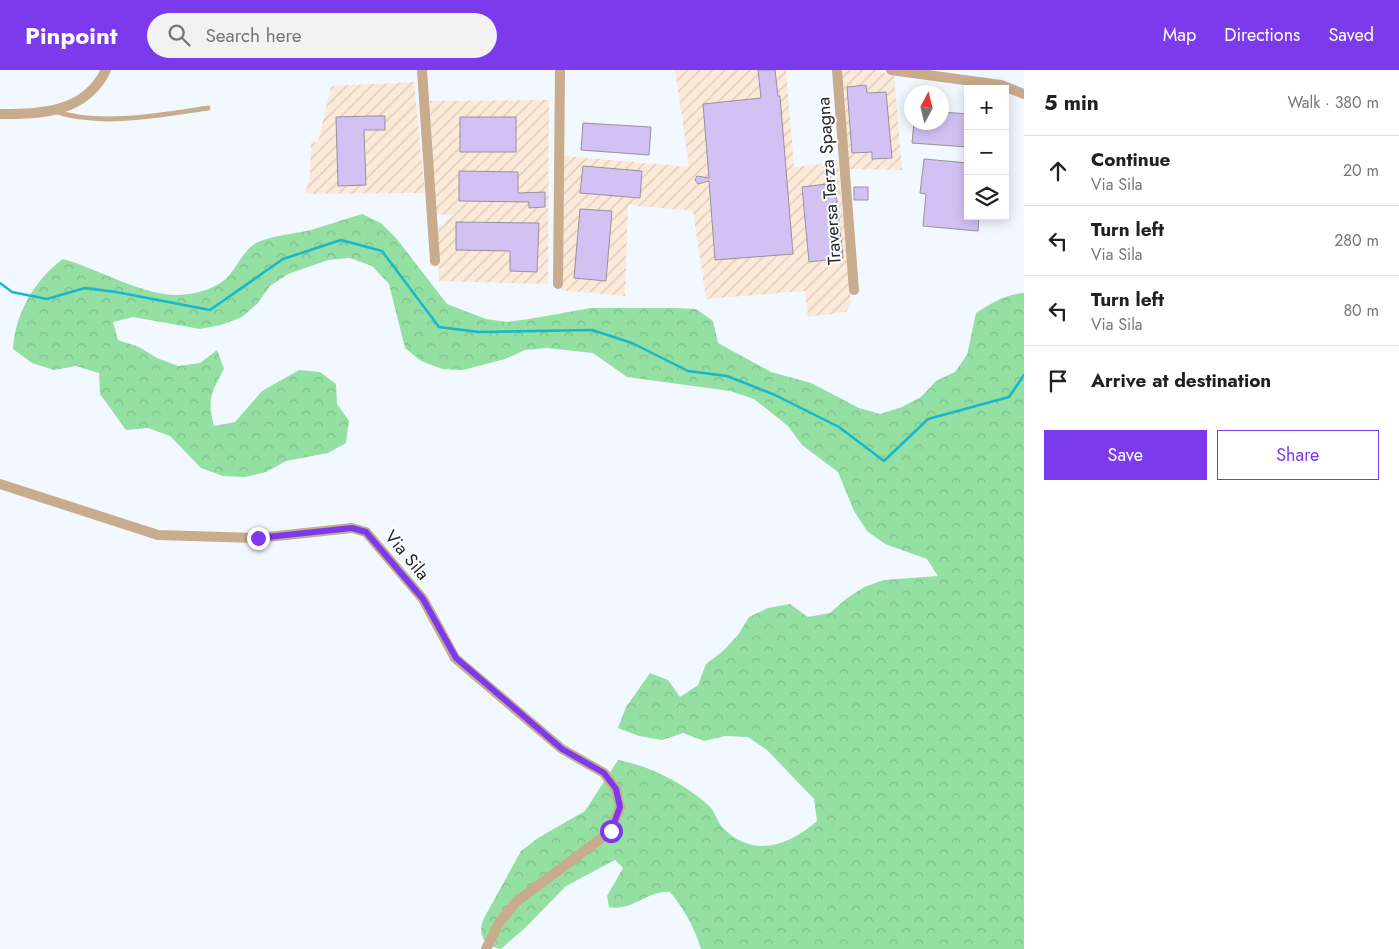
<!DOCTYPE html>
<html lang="en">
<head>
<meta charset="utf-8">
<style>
	body { margin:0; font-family:Jost,sans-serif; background:#f2f2f2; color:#202124 }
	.controls { position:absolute; right:15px; top:15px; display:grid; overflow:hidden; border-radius:0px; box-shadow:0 2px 12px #0003 }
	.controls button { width:45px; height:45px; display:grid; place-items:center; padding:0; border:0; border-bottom:1px solid #e0e0e0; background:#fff; color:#202124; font:25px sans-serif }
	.compass { position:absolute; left:904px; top:15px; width:45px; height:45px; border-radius:50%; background:#fff; box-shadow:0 2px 12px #0003; rotate:7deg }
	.stop { position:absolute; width:15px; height:15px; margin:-11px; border:4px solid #7c3aed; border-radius:50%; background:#fff }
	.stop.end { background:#7c3aed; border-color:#fff; box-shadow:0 1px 5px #0008 }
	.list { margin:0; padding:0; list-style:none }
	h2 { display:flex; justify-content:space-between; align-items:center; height:65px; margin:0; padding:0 20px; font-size:21px }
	h2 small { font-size:16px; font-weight:400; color:#757577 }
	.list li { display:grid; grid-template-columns:32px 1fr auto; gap:15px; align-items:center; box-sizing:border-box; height:70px; padding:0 20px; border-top:1px solid #e0e0e0 }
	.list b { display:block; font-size:19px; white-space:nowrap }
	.list p { margin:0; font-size:16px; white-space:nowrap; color:#757577 }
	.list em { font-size:16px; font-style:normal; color:#757577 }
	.actions { display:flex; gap:10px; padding:15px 20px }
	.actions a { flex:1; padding:11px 0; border:1px solid #7c3aed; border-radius:0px; text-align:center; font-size:18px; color:#7c3aed }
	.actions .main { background:#7c3aed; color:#fff }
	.icon { flex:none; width:28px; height:28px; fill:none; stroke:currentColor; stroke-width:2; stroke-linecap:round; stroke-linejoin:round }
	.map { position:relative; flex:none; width:1024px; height:879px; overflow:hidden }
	header { display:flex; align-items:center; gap:30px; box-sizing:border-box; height:70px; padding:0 25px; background:#7c3aed; color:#fff }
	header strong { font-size:24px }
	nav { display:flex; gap:28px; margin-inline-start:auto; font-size:18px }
	.search { width:350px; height:45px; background:#f2f2f2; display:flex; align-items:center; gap:12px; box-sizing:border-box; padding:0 18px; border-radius:28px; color:#757577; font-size:19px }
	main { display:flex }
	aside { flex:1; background:#fff }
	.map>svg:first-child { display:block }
</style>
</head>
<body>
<header>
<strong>Pinpoint</strong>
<div class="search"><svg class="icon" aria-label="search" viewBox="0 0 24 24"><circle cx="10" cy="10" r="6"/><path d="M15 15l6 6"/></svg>Search here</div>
<nav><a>Map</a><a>Directions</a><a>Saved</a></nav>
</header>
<main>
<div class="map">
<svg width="1024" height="879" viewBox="0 0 1024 879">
	<defs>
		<pattern id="industrial-furrows" width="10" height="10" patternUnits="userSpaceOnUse" patternTransform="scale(1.25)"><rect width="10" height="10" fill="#fcead9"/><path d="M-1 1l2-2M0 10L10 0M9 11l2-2" fill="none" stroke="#d8c9ba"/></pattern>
		<pattern id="forest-crowns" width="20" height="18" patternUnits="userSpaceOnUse" patternTransform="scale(1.25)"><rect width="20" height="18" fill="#94dfa2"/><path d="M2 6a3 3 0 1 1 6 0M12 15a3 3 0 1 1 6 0" fill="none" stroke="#7fbf8c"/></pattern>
	</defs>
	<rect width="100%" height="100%" fill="#f2f8ff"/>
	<!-- industrial -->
	<path fill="url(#industrial-furrows)" d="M675 0H786L794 97 838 92 851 233 846 242 808 247 805 221 706 229 693 141 628 135 625 226 561 220 564 86 689 97Z
		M840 0H876L894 6 902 100 849 99Z
		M414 12 425 123 305 124 310 106 311 72H318L331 16Z
		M549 30 548 214 439 211 437 155H444L447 149 454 145 434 144 430 31Z"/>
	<!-- forest -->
	<path fill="url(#forest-crowns)" d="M362 144 381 153 396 168 447 234 486 249 507 252 529 249 591 238H674L696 239 713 251 718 273 771 302 811 313 859 338 880 344 902 337 921 327 936 311 955 302 967 285 976 243C991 233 1006 224 1024 223V879H701C694 857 685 840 670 822 648 820 632 842 609 837L607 826 623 798 615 790 566 816 526 857 501 879C483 876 477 864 484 848L521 781 538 768 585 741 618 690C648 695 688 715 710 737 715 742 717 751 722 757 753 789 788 776 817 751L814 729 767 680 748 667 725 666 704 671 683 663 662 670 639 666 618 658 626 637 650 603 668 610 680 627 698 615 706 594 723 581 738 565 749 547 768 538 790 534 808 547 830 543 846 529 864 517 884 510 938 506 927 489 885 474 867 461 854 441 838 402 802 375 788 356 754 329 730 321 627 307 593 283 547 278 525 280 505 289 463 300 442 299 421 291 405 278 389 214 372 196 350 188 328 190 288 204 270 216 257 234 242 247 221 255 200 259 133 247 113 252 118 270 139 277 157 288 178 296 200 293 217 280 224 299C211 323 207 330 214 356L235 352 262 321 299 300 320 302 336 314 337 334 349 351 346 373 328 383 286 391 266 402 245 407 223 406 201 398 170 366 148 358 126 360 100 324 99 303 76 296 54 300 32 293 13 279C15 244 34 210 63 189 98 199 136 222 172 225 191 226 220 219 231 203 239 193 246 177 258 172 275 165 293 164 311 160 328 155 345 149 362 144Z"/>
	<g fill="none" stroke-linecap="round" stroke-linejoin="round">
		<!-- stream -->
		<path stroke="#18b7cd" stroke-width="2.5" d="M0 213 12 222 47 229 85 218 116 222 210 240 283 189 341 170 382 181 439 257 479 262 592 260 632 273 688 301 727 306 775 325 839 357 884 391 928 349 1009 327 1024 305"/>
	</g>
	<!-- building -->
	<path fill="#d3c1f3" stroke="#95929b" d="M758 0H775L778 26H780L793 184 715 190 709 111 698 114 695 110 697 106 709 108 703 34 761 28Z
		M866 15 867 23 886 22 892 88 872 89V82L852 83 847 17Z
		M942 42 968 44V77L912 73 914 52H942Z
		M371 46H385V60H364L366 115 338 116 336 47Z
		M460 47H516V82H460Z
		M583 53 651 57 649 85 581 80Z
		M924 89 968 93V146H979L978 161 923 156 926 124 920 123Z
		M583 96 642 101 640 128 580 123Z
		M459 101 518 102V123L545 122V137L529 138V132L459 131Z
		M835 113 843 188 809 192 802 117Z
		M854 117H868V130H854Z
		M580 139 612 141 606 211 574 208Z
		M456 152 539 153 537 202 510 201V181L456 180Z"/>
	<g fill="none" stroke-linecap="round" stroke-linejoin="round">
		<!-- service -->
		<path stroke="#c9ab8d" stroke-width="5" d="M54 41C99 57 161 45 208 38"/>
		<!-- minor -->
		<path stroke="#c9ab8d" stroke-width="10" d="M422 0 435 191
			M837 0 854 220
			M891 0 1001 15 1024 24
			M0 44C42 44 85 43 106 0
			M558 214 560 0
			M0 414 158 465 258 468 352 458 366 462 423 529 455 588 562 679 604 703 616 719 620 737 611 761 516 832 499 853 486 879"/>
	</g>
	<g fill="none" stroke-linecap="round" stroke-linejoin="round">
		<!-- route -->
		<path stroke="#7c3aed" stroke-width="6" d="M258 468 352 458 366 462 423 529 456 588 562 679 604 703 616 719 620 737 611 761"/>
	</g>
	<g text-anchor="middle" stroke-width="4" stroke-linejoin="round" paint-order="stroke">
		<!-- street labels -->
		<g font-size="18" fill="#25282b" stroke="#fff">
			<text transform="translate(829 111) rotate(-94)" y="6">Traversa Terza Spagna</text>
			<text transform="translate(407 485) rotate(50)" y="6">Via Sila</text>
		</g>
	</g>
</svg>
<div class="controls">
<button>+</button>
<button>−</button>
<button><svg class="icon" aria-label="layers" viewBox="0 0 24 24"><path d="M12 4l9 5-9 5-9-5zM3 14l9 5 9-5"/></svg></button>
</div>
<svg class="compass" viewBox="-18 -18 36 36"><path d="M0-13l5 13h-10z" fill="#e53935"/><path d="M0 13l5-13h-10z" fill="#757577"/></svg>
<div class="stop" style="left:611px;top:761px"></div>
<div class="stop end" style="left:258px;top:468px"></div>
</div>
<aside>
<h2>5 min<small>Walk · 380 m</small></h2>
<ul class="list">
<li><svg class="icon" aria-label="ahead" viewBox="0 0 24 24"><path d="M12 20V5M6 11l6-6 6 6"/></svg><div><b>Continue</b><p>Via Sila</p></div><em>20 m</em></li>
<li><svg class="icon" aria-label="left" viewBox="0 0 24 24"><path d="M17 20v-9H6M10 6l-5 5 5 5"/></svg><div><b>Turn left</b><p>Via Sila</p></div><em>280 m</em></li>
<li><svg class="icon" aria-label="left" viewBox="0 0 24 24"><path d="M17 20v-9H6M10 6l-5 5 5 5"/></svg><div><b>Turn left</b><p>Via Sila</p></div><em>80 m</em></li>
<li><svg class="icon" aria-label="arrive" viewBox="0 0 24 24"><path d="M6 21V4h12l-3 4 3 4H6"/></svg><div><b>Arrive at destination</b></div></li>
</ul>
<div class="actions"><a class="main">Save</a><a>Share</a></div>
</aside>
</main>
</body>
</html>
